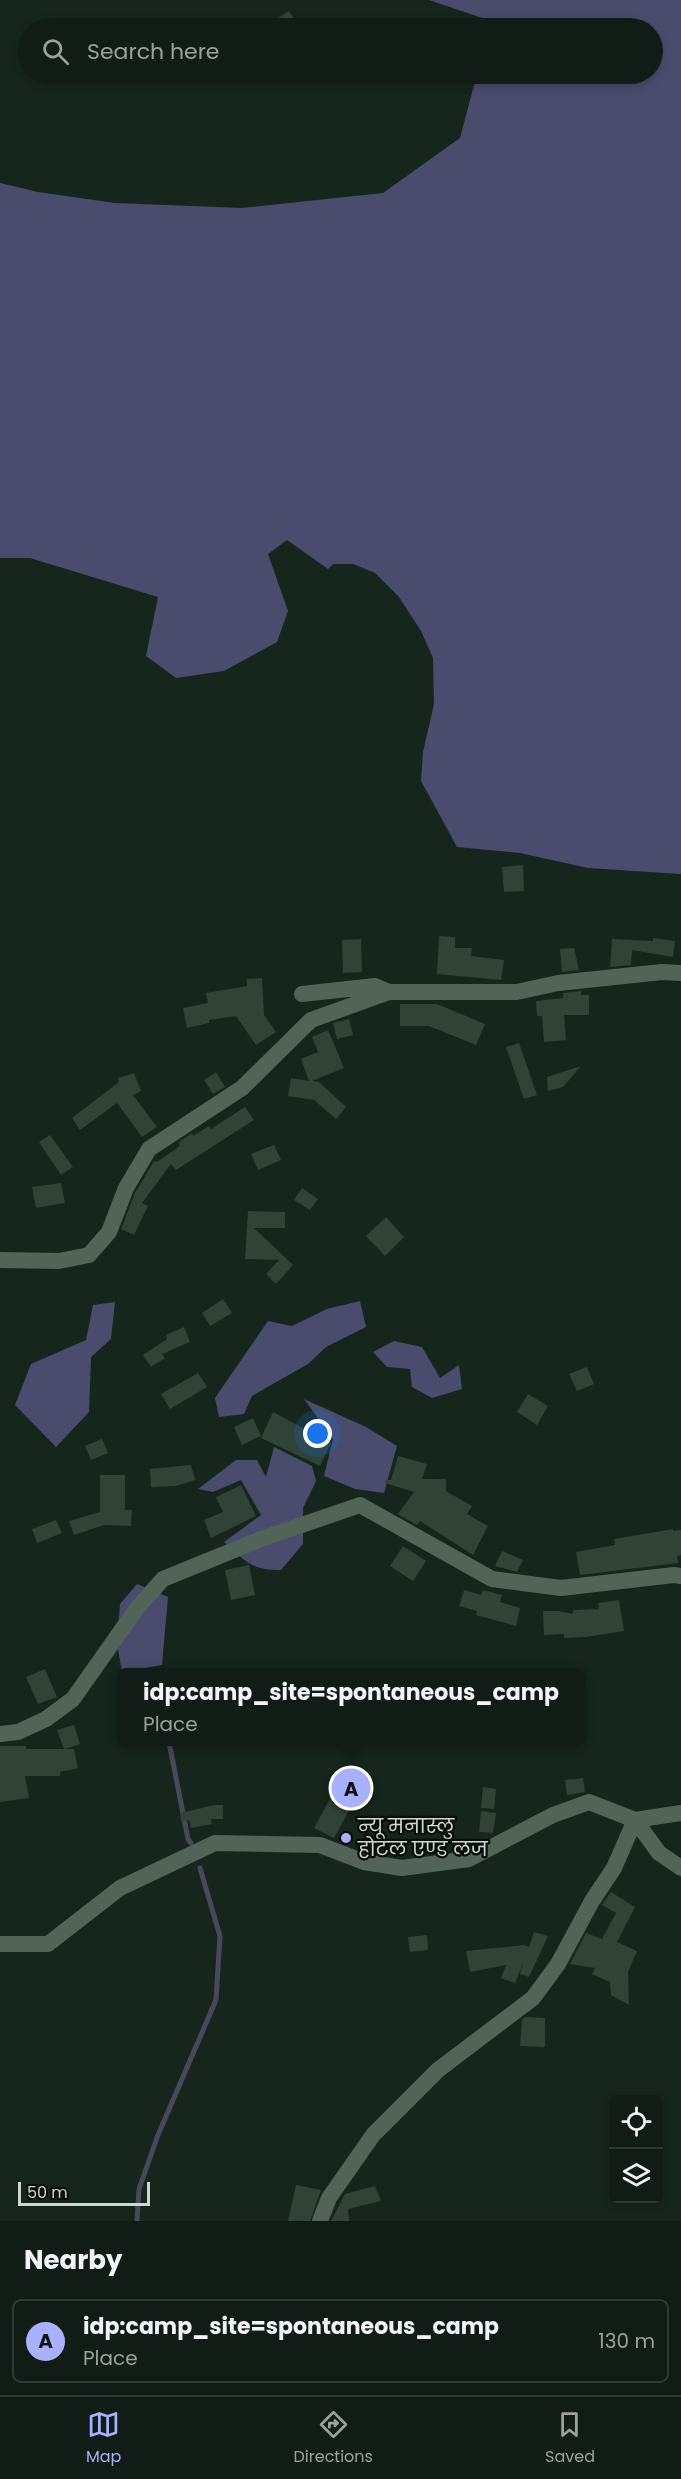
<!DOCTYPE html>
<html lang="en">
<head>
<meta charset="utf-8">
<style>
	body { margin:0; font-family:Poppins,"Noto Sans Devanagari",sans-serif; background:#1e2922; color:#f1f3f6 }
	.controls { position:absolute; right:18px; bottom:18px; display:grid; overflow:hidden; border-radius:9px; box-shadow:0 3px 9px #0003 }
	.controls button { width:54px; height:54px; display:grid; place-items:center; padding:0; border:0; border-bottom:2px solid #303a34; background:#101c15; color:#f1f3f6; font:30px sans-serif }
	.scale { position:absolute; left:18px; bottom:15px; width:132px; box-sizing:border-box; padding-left:6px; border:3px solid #ced8d1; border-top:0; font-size:16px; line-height:21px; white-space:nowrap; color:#ced8d1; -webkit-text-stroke:4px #070d09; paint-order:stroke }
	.you { position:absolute; left:318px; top:1434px; width:21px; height:21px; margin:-15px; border:4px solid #fff; border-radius:50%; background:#1a73e8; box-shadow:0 0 0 9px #1a73e833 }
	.badge { display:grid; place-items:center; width:39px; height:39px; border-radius:50%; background:#a9b0fc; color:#111; font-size:20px; font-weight:700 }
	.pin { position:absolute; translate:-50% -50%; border:3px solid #fff; box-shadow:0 2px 6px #0006 }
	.popup { position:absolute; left:117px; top:1668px; width:468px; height:78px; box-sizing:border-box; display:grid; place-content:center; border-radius:9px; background:#101c15; filter:drop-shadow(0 2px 4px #0005); font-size:20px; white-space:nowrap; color:#9ca1a0 }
	.popup b { font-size:22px; color:#f1f3f6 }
	.popup::after { content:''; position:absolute; left:50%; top:100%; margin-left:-12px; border:12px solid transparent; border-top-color:#101c15 }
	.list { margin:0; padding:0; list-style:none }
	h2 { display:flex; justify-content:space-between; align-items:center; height:78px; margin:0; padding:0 24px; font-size:26px }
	h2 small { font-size:20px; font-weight:400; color:#9ca1a0 }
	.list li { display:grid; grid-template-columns:39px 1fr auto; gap:18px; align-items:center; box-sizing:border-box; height:84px; margin:0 12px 12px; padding:0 12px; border:2px solid #303a34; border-radius:9px }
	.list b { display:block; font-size:22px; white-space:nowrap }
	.list p { margin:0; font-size:20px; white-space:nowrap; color:#9ca1a0 }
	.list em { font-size:20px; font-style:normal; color:#9ca1a0 }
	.icon { flex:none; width:33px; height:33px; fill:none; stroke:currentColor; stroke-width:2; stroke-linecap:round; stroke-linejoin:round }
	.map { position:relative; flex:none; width:681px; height:2221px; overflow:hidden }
	.search { position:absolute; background:#101c15; box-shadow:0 3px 9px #0003; left:18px; right:18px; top:18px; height:66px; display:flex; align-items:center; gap:15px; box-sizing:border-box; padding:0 21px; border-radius:33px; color:#9ca1a0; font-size:22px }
	.sheet { height:174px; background:#101c15 }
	nav { display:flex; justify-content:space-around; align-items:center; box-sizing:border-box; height:84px; border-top:2px solid #303a34; background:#101c15; font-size:16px; color:#9ca1a0 }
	nav a { display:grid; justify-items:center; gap:3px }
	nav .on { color:#a9b0fc }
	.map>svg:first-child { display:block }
</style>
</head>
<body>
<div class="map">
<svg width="681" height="2221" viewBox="0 0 681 2221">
	<rect width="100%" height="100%" fill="#16261c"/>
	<!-- forest -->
	<path fill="#494c6d" d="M429 0H681V874L588 868 520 853 457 847 421 781 423 752 434 704 433 658 421 631 399 597 375 573 353 564H333L328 569 287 540 268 554 288 611 277 642 224 671 176 678 146 656 158 597 30 558H0V183L38 192 115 203 242 208 383 193 460 138 477 74H652V28H490L491 21Z
		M360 1301 366 1327 326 1347 308 1364 252 1396 244 1414 219 1417 215 1398 268 1321 292 1326 327 1309Z
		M115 1302 111 1339 91 1357 89 1412 56 1447 15 1405 31 1364 86 1340 93 1305Z
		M394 1341 422 1347 440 1378 459 1365 462 1389 432 1398 412 1387 410 1369 387 1367 373 1352Z
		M304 1399 366 1427 397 1446 384 1493 355 1489 324 1476 333 1439Z
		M274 1447 312 1466 316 1481 303 1508V1544L281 1570C251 1570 246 1562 224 1542L261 1515 241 1480 213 1492 198 1489 236 1460H257L266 1477Z
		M137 1584 168 1597 162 1665 122 1672 117 1643 120 1604Z"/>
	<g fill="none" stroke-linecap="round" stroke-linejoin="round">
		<!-- stream -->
		<path stroke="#47495b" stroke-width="5" d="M169 1742 188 1839 191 1843
			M137 2221 139 2189 158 2135 216 2000 220 1936 200 1868"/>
	</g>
	<!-- building -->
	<path fill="#314237" d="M289 11 300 28H280L275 20Z
		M523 865 524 891 504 892 502 867Z
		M439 936 455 937V948H472L471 956 504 960 501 980 437 974Z
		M653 938 675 941 673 957 632 950 631 965 610 967 612 939 653 941Z
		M361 939 362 972 343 973 342 940Z
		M574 948 579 970 562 972 560 949Z
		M262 978 264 1015 276 1032 256 1045 236 1016 209 1020V1023L187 1028 183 1008 208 1003 206 993 247 986V979Z
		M581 991V995H589V1015H564L566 1040 544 1042 542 1016H537L536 1001 563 998V993Z
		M400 1004H437L485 1024 476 1045 429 1026H400Z
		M349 1019 353 1035 337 1039 333 1023Z
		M328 1030 344 1068 312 1081 319 1082 346 1107 336 1119 314 1100 288 1096 291 1078 309 1081 301 1059 318 1052 312 1037Z
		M519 1043 537 1095 524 1099 506 1047Z
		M581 1066 563 1087 548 1091 547 1077Z
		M216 1072 225 1087 213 1094 204 1080Z
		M134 1073 141 1091 133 1095 157 1127 142 1137 117 1103 80 1130 72 1118 119 1082 118 1078Z
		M245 1107 254 1120 176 1170 171 1164 142 1203 148 1206 134 1235 121 1229 135 1193 154 1161 157 1162 180 1146 178 1143 192 1133 193 1136 209 1126 211 1129Z
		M50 1135 73 1167 61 1175 39 1142Z
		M274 1145 281 1160 258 1170 251 1154Z
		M61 1183 65 1203 36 1208 32 1187Z
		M302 1188 318 1199 310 1210 294 1200Z
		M248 1211 285 1212V1228H254L293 1265 276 1284 266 1274 279 1260 245 1259Z
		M386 1217 404 1237 385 1256 366 1236Z
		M223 1299 232 1313 210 1326 202 1313Z
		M184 1327 190 1342 162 1354 165 1358 151 1367 143 1355 167 1339 166 1335Z
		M587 1367 594 1384 577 1391 569 1374Z
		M198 1373 207 1387 170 1409 161 1394Z
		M528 1394 548 1406 537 1425 517 1412Z
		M273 1412 331 1443 320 1466 261 1438Z
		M253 1418 261 1436 242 1445 234 1427Z
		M102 1439 108 1453 91 1460 85 1446Z
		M398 1456 427 1464 422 1479H446V1491L472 1506 467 1514 488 1526 473 1555 420 1521 417 1525 398 1514 414 1492 385 1483 386 1480H391Z
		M191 1465 195 1480 176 1486 151 1487 150 1469Z
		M100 1475H125V1510H132L131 1526 104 1525 74 1535 69 1521 100 1512Z
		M241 1485 256 1516 211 1538 204 1520 223 1512 216 1497Z
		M56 1520 62 1533 37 1543 32 1529Z
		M673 1529V1531L681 1530V1555L677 1556 678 1563 580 1575 576 1552 615 1545 614 1539Z
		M403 1546 426 1561 413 1581 390 1566Z
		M502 1551 523 1560 517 1572 495 1566Z
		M249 1565 255 1595 231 1600 225 1570Z
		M464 1590 481 1595 483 1590 502 1595 500 1602 520 1608 516 1626 476 1615 477 1611 459 1606Z
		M619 1600 624 1631 586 1637 564 1638V1634L544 1635 543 1611H559L572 1614 574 1610 599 1609 598 1603Z
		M45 1669 57 1697 38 1704 26 1677Z
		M74 1725 80 1744 65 1749H74L78 1768 60 1772V1776H25L29 1798 0 1802V1746H26V1749H64L57 1730Z
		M349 1772 367 1790 355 1799 334 1838 314 1828 339 1782Z
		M583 1778 585 1792 567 1795 565 1780Z
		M483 1787 496 1789 494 1809 481 1808Z
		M215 1805H223V1819H211L212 1824 191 1828 189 1820 181 1821 180 1813Z
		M481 1811 496 1813 493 1833 479 1832Z
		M611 1892 635 1907 617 1942 637 1951 628 1972 629 2005 611 1995 610 1982 592 1974 595 1968 570 1964 586 1933 602 1939 616 1913 602 1905Z
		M534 1932 548 1936 529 1977 520 1974 523 1963 515 1983 501 1978 506 1965 470 1972 466 1951 524 1945 529 1947Z
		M427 1935 428 1950 410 1952 408 1937Z
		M525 2017 545 2018V2047L520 2046 522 2020Z
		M296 2185 321 2190 310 2221H288Z
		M375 2186 381 2201 348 2209 349 2221H331L345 2194Z"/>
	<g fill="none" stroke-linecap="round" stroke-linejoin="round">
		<!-- minor -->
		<path stroke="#526357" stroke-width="16" d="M302 994 375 986 389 992
			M0 1260 59 1261 89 1255 109 1232 126 1188 149 1149 242 1088 311 1020 389 992H517L558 983 662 972 681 973
			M0 1734 18 1732 46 1719 73 1699 137 1608 163 1579 261 1539 360 1505 492 1579 561 1588 674 1575 681 1576
			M635 1820 659 1853 681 1868
			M0 1944H48L120 1888 215 1843 320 1845 364 1862 402 1868 469 1859 553 1815 589 1802 635 1820 681 1813
			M320 2221 329 2198 373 2135 438 2070 533 1998 558 1964 592 1901 614 1868 635 1820"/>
	</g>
	<!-- markers -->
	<circle fill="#a9b0fc" stroke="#070d09" stroke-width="2" cx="346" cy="1838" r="6"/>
	<g text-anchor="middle" stroke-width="4.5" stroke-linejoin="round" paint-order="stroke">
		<!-- poi labels -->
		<g font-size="20" fill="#ced8d1" stroke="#070d09" text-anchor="start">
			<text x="358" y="1833">न्यू मनास्लु<tspan x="358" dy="23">होटल एण्ड लज</tspan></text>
		</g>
	</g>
</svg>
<div class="controls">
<button><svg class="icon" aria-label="locate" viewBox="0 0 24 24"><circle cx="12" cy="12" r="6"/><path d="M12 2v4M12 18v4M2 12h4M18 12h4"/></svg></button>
<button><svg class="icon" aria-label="layers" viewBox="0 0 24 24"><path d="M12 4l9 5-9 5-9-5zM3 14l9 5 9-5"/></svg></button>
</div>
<div class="scale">50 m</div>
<div class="you"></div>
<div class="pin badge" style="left:351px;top:1788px">A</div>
<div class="popup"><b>idp:camp_site=spontaneous_camp</b>Place</div>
<div class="search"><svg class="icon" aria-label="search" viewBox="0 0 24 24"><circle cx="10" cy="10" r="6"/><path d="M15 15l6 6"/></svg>Search here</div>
</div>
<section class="sheet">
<h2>Nearby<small></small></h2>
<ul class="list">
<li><span class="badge">A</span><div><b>idp:camp_site=spontaneous_camp</b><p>Place</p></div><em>130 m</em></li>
</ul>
</section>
<nav>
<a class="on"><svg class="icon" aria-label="map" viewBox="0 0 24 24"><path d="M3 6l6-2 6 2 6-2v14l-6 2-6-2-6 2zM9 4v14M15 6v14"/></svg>Map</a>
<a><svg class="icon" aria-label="directions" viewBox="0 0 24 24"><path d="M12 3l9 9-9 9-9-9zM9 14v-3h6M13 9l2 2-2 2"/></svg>Directions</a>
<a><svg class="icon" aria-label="saved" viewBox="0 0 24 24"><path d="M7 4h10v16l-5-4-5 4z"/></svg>Saved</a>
</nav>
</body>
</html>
